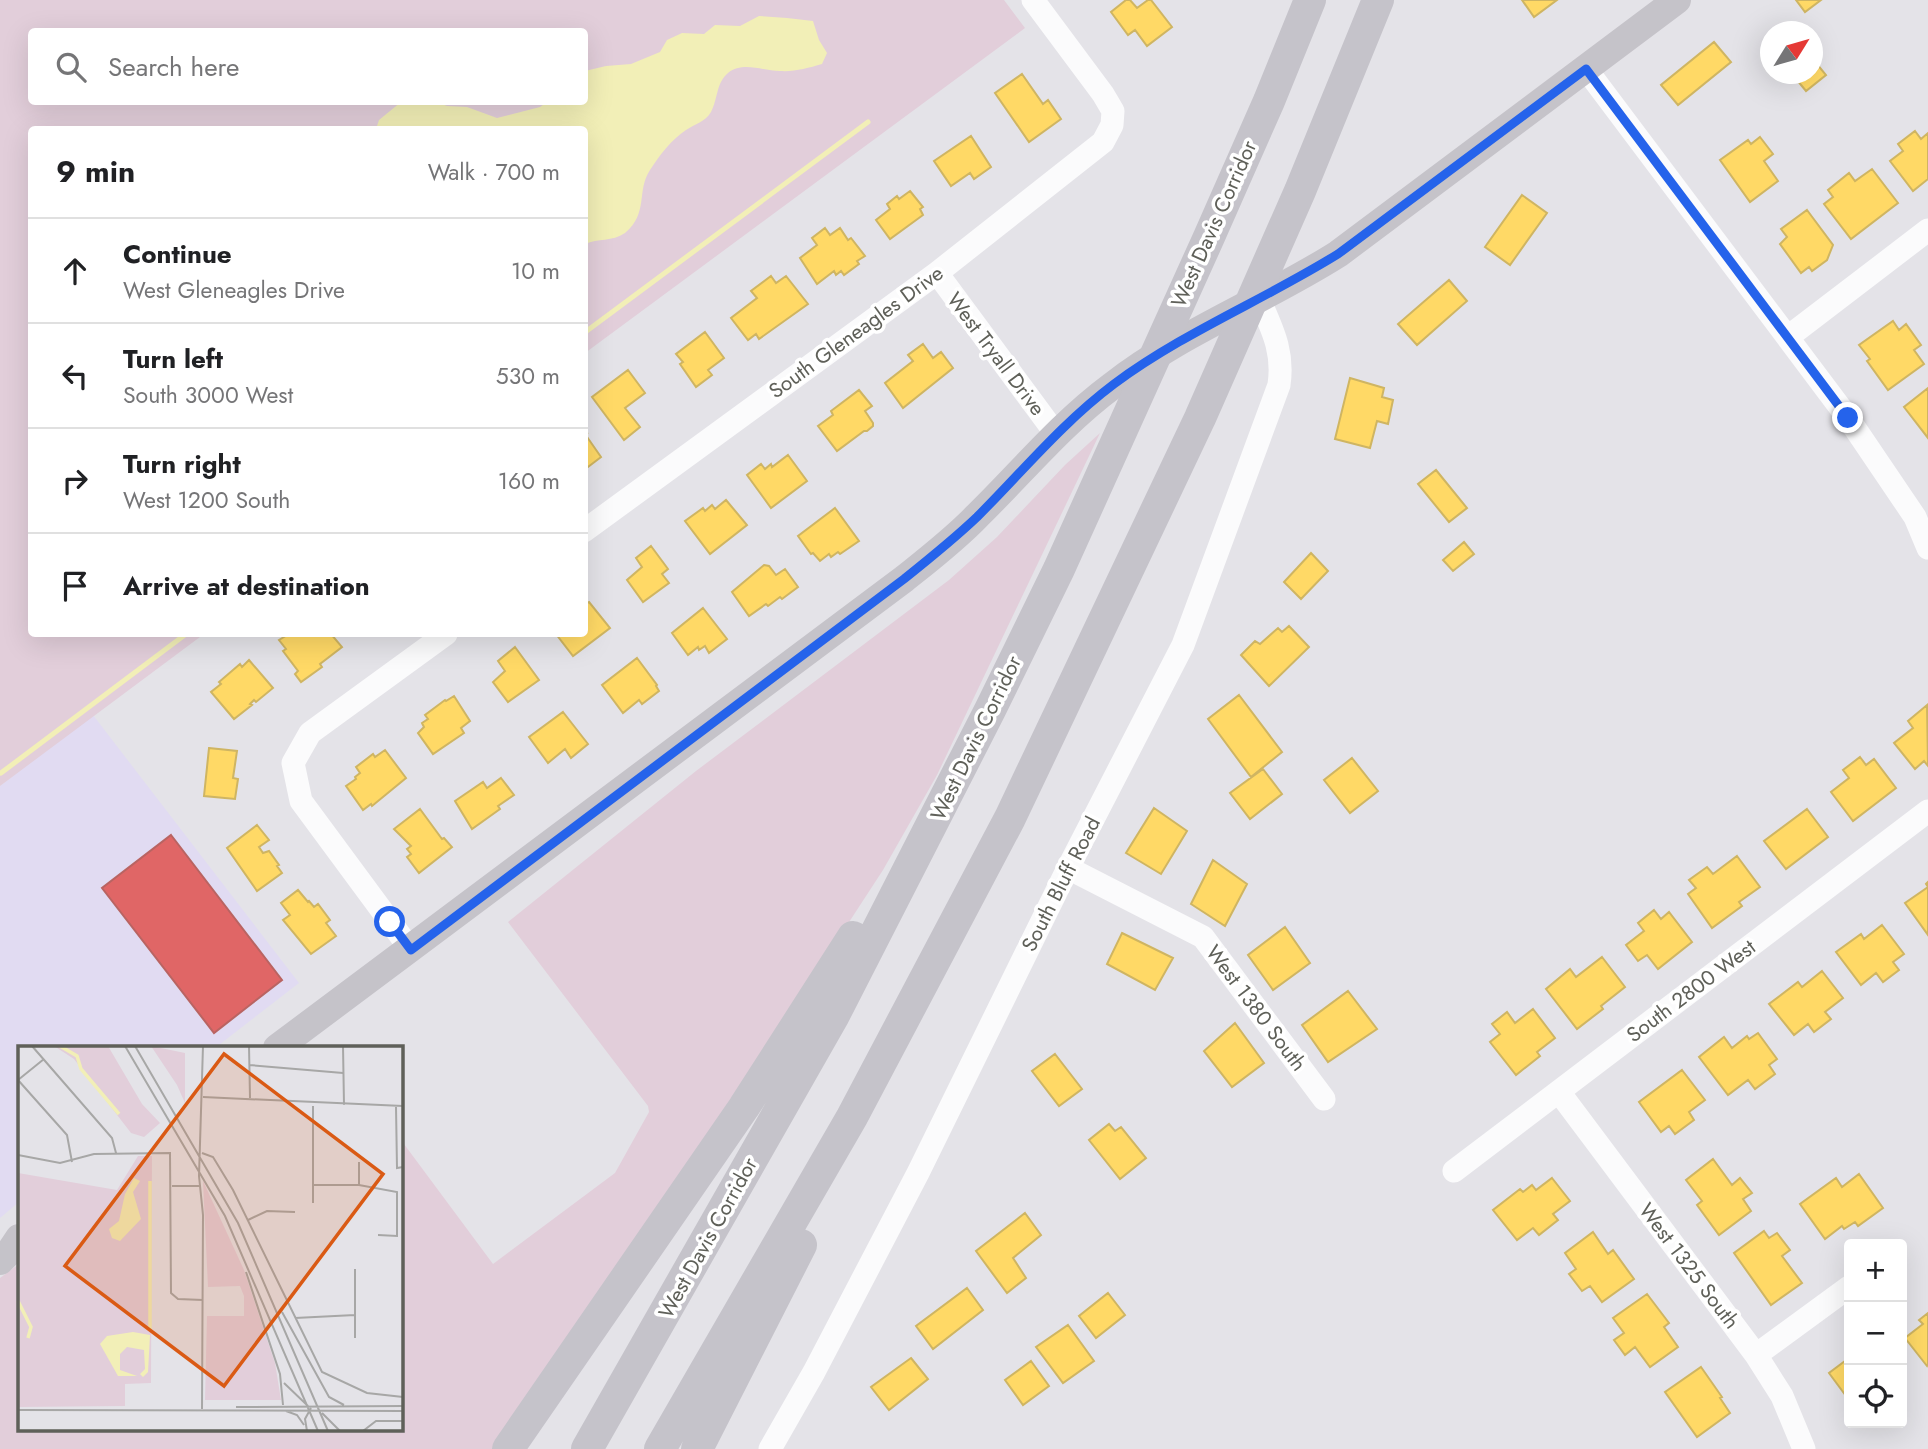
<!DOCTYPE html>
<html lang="en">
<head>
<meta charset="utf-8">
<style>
	body { margin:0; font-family:Jost,sans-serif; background:#f6f6f6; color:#202124 }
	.controls { position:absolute; right:21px; bottom:21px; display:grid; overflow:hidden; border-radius:7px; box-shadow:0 7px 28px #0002 }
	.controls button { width:63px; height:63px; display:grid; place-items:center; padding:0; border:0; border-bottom:2px solid #e0e0e0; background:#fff; color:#202124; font:35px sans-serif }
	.compass { position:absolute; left:1760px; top:21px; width:63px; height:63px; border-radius:50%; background:#fff; box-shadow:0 7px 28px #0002; rotate:53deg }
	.stop { position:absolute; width:21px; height:21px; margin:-16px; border:5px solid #2563eb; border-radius:50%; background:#fff }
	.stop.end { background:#2563eb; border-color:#fff; box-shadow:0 2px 7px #0008 }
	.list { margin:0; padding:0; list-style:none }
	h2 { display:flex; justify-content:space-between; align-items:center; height:91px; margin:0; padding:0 28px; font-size:30px }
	h2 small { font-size:23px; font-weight:400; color:#757577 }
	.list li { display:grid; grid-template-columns:46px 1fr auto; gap:21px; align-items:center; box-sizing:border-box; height:105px; padding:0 28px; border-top:2px solid #e0e0e0 }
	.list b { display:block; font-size:26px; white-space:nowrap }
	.list p { margin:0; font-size:23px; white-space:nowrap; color:#757577 }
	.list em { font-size:23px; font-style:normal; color:#757577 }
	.icon { flex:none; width:38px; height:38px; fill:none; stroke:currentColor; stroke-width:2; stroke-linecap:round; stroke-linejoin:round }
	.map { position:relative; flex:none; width:1928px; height:1449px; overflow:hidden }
	.search { position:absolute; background:#fff; box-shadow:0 7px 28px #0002; left:28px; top:28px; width:560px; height:77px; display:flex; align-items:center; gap:18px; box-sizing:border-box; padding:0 24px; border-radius:7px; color:#757577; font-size:26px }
	.panel { position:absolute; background:#fff; box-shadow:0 7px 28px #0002; left:28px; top:126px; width:560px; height:511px; border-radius:7px }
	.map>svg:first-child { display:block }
</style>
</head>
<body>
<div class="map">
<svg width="1928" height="1449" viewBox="0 0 1928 1449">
	<rect width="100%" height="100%" fill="#e4e3e8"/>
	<!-- commercial -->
	<path fill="#e1dbf2" d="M93 715 299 983 215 1048H19V1202L0 1218V786Z"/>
	<!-- green -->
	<path fill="#e2ceda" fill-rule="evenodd" d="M0 0H1004L1025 28 585 353 584 130H32V634H204L0 786ZM32 32H584V102H32Z
		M1100 433 937 775 883 870 823 962 567 1343 492 1449H0V1278L19 1264V1430H401V1140L493 1264 615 1173 649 1112 648 1106 508 922 696 771 949 580 997 537 1065 465Z"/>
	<!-- water -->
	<path fill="#f2efb7" d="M759 16 787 18 813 21 819 40 827 53 822 64C808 68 794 72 780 71 763 71 743 61 728 73 716 83 718 99 711 112 705 122 695 124 686 130 671 140 659 156 650 170 636 191 649 213 625 233 612 242 598 238 585 244L584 130 376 129 379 120 401 102H437L447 106 467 107 497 118 540 107 547 102H584L585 71 606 66 631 64 660 52 667 40 682 33 704 34 715 25 740 26Z"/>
	<!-- homes -->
	<path fill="#ffd966" stroke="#cfb562" stroke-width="2" d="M1126 0H1130L1137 8 1148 0H1151L1172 27 1147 46 1135 30 1128 35 1111 12Z
		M1522 0H1557L1534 17Z
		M1796 0H1821L1805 12Z
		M1714 42 1731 62 1678 105 1661 85Z
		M1812 58 1826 75 1806 91 1792 74H1812Z
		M1022 74 1043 104 1048 100 1061 119 1029 142 995 93Z
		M1915 131 1921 139 1928 133V179L1913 191 1890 161 1903 151 1898 144Z
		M971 136 991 167 974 179 970 173 951 186 934 161Z
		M1760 137 1773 154 1764 161 1778 181 1750 202 1720 160 1748 140 1751 144Z
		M1872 169 1898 203 1851 239 1824 204 1833 197 1828 190 1849 173 1855 181Z
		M910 191 923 207 920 209 923 215 890 239 876 220 890 209 887 204 897 196 899 199Z
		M1522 195 1547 213 1510 265 1485 247Z
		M1807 210 1833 245 1827 260 1812 271 1809 267 1801 273 1780 244 1787 237 1781 229Z
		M825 228 830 235 840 228 848 240 851 238 865 256 857 261 859 264 844 275 841 271 836 275 834 271 817 284 800 258 817 245 812 238Z
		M771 276 776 283 786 276 808 304 759 339 756 334 748 340 731 318 757 298 751 291Z
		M1449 280 1467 301 1417 345 1398 324Z
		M1893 321 1899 330 1906 324 1921 345 1914 350 1924 364 1888 390 1867 361 1870 359 1859 345Z
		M705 332 724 358 708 370 712 375 696 387 680 364 683 362 676 354Z
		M923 344 933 358 941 352 953 368 903 408 885 383 913 361 908 355Z
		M628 370 645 393 625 408 640 427 624 440 592 397Z
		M1350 378 1384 388 1382 397 1393 400 1388 424 1377 421 1370 448 1335 439Z
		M1928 388V438L1904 407Z
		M859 390 872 406 865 411 873 423V426L867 431H864L837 451 818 426 833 415 831 411Z
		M584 430 587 433 585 434 601 457 584 470Z
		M788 455 807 481 771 508 747 475 761 464 765 469 771 464 772 467Z
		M1436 470 1467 508 1449 522 1418 484Z
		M726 500 747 525 710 554 685 521 703 508 705 511 712 505 715 509Z
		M835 508 859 541 840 554 838 552 831 557 829 554 820 561 813 553 811 554 798 536Z
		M1464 542 1474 554 1453 571 1443 560Z
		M651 546 668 569 662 574 669 583 643 602 627 580 642 567 636 558Z
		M1311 553 1328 571 1301 599 1284 582Z
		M764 565 769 566 776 575 785 569 798 587 782 599 780 597 768 606 766 604 749 616 732 592Z
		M589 602 610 628 573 656 556 634H584V605Z
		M703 608 727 639 709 653 705 646 699 650 698 647 688 655 672 633Z
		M1289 626 1309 647 1269 686 1241 655 1255 641 1260 644 1278 628 1282 632Z
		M289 634H305L306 635 331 634 342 647 320 664 322 667 301 682 295 674 298 671 283 651 286 649 279 640Z
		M515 647 539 680 508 702 493 682 505 671 498 661Z
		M637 658 657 685 656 686 659 691 642 704 639 700 623 713 602 685Z
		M249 660 273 688 256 702 254 700 250 704 252 705 234 719 211 692 221 684 219 682 240 664 242 667Z
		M1239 695 1282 752 1251 777 1208 719Z
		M454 696 470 721 461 728 464 733 433 754 418 733 424 727 422 723 428 719 425 715 445 700 446 701Z
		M1927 705 1928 766 1924 761 1915 769 1894 743 1913 728 1908 721Z
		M563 712 588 744 571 758 565 749 548 763 529 737Z
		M209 748 237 751 233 778 238 779 235 799 204 796Z
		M385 750 406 778 372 806 371 804 363 810 346 786 356 779 355 777 360 773 356 767 373 754 375 757Z
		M1860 757 1866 765 1874 759 1896 788 1853 821 1831 792 1849 778 1843 770Z
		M1352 758 1378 791 1350 813 1324 780Z
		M1263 769 1282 794 1250 819 1230 793Z
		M501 778 514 795 498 806 500 809 472 829 455 801 483 782 487 788Z
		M1154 808 1187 831 1161 874 1126 853Z
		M420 809 442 839 444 838 452 847 419 873 407 857 411 854 407 849 411 846 394 829Z
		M1807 809 1828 837 1786 869 1764 841Z
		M257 825 269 840 259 847 263 853 269 851 279 865 277 866 282 873 257 891 227 848Z
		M1737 856 1760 887 1739 902 1742 906 1712 928 1688 894 1696 888 1689 880 1707 867 1713 874Z
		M1213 860 1247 884 1225 926 1191 904Z
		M1928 882V935L1905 903 1928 887 1926 884Z
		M298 890 308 902 309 901 314 907 318 904 330 920 326 923 336 936 311 954 283 920 290 915 281 903Z
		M1654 910 1661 919 1669 912 1692 942 1658 969 1647 955 1638 961 1626 945 1644 931 1638 923Z
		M1882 925 1904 954 1893 962 1899 970 1883 982 1876 973 1861 985 1836 952 1861 934 1864 939Z
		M1285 927 1310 963 1273 990 1248 955Z
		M1122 933 1173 958 1155 990 1107 964Z
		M1602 957 1625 987 1601 1006 1603 1009 1577 1029 1546 989 1570 969 1576 977Z
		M1822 971 1843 998 1825 1012 1831 1019 1814 1032 1808 1024 1794 1035 1769 1004 1798 982 1802 987Z
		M1348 991 1377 1029 1328 1062 1302 1025Z
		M1533 1009 1555 1038 1537 1052 1540 1056 1516 1075 1490 1042 1500 1034 1492 1024 1507 1012 1515 1023Z
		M1235 1023 1264 1063 1232 1087 1204 1051Z
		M1758 1033 1777 1059 1769 1065 1775 1074 1755 1089 1748 1080 1728 1095 1699 1057 1724 1037 1732 1048 1747 1036 1749 1039Z
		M1055 1054 1082 1089 1059 1106 1032 1071Z
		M1682 1070 1705 1100 1689 1112 1694 1120 1675 1134 1669 1126 1661 1132 1639 1102Z
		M1109 1124 1115 1131 1121 1127 1146 1158 1120 1179 1089 1140Z
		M1713 1159 1732 1185 1740 1178 1752 1193 1743 1199 1751 1211 1719 1235 1697 1205 1702 1201 1686 1180Z
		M1859 1174 1883 1208 1858 1226 1855 1222 1844 1229 1842 1226 1825 1239 1800 1204 1836 1178 1842 1187Z
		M1552 1178 1570 1201 1553 1214 1558 1220 1539 1235 1533 1228 1517 1240 1493 1210 1520 1189 1523 1192 1532 1185 1536 1190Z
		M1025 1213 1041 1235 1013 1258 1026 1278 1007 1293 976 1251Z
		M1764 1231 1769 1238 1777 1233 1790 1250 1782 1256 1802 1283 1771 1305 1734 1253Z
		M1593 1232 1608 1254 1613 1250 1634 1279 1602 1302 1590 1286 1582 1291 1569 1274 1576 1269 1565 1253Z
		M967 1288 983 1310 933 1349 916 1326Z
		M1108 1293 1125 1315 1096 1338 1079 1316Z
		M1647 1294 1669 1323 1664 1327 1678 1347 1650 1367 1635 1347 1625 1355 1614 1340 1624 1333 1613 1318Z
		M1928 1313V1364L1927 1366 1905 1338 1923 1324 1919 1320Z
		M1068 1325 1094 1361 1063 1383 1036 1347Z
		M911 1358 928 1379 889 1410 871 1387Z
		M1849 1358V1400L1829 1373Z
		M1031 1361 1049 1386 1023 1405 1005 1380Z
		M1701 1367 1722 1397 1720 1398 1730 1413 1697 1437 1665 1392Z"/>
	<!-- shops -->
	<path fill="#e06666" stroke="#b96462" stroke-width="2" d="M171 835 282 980 214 1033 102 888Z"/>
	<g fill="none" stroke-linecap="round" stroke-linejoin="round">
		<!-- stream -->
		<path stroke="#f2efb7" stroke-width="5" d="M584 333 868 122
			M1 773 186 634"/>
		<!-- minor -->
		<path stroke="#fbfbfc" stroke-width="23" d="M1586 69 1848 418 1915 517 1928 548
			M937 273 1056 434
			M1788 337 1928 230
			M584 531 937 273 1103 142 1112 125 1113 111 1103 94 1033 0
			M1068 868 1203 937 1324 1099
			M411 950 301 801 293 763 310 733 446 634
			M1559 1092 1756 1355 1782 1396 1804 1449
			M1454 1171 1928 811
			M1756 1355 1849 1287
			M770 1449 814 1372 918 1173 1068 868 1183 645 1279 385C1284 351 1272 329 1259 299"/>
		<!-- major -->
		<path stroke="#c5c3c9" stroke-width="28" d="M277 1048 904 579C929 559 955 539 977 516 1022 472 1061 424 1112 386 1181 332 1264 301 1338 254L1677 0
			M0 1261 11 1250 19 1238"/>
		<!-- highway -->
		<path stroke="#c5c3ca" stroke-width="32" d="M508 1449 744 1107 853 937
			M587 1449 834 1015 990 710 1059 569 1209 237 1269 101 1310 0
			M660 1449 852 1117 1010 818 1200 418 1300 191 1378 0
			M697 1449 801 1245"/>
	</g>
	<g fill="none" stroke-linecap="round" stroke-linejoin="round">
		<!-- route -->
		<path stroke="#2563eb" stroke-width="9" d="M390 922 411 950 904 579C929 559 954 539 977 517 1022 472 1062 423 1114 384 1184 332 1264 300 1338 254L1586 69 1848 418"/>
	</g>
	<g text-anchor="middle" stroke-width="7" stroke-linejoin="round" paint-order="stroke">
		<!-- street labels -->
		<g font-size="21" fill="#5f6059" stroke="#fff">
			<text transform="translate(1214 224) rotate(-66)" y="7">West Davis Corridor</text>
			<text transform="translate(856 332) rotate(-36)" y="7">South Gleneagles Drive</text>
			<text transform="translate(996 354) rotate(53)" y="7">West Tryall Drive</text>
			<text transform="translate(976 738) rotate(-64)" y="7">West Davis Corridor</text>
			<text transform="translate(1061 884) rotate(-63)" y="7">South Bluff Road</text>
			<text transform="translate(1691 991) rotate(-37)" y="7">South 2800 West</text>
			<text transform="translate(1256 1008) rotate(53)" y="7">West 1380 South</text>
			<text transform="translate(708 1238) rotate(-61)" y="7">West Davis Corridor</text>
			<text transform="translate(1689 1266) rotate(53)" y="7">West 1325 South</text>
		</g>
	</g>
	<!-- overview -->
	<g transform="translate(18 1046)">
		<rect width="385" height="385" fill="#e4e3e8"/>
		<path d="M36 0H90L124 58 142 77 126 91 113 87 56 13ZM133 0 167 7V57L159 39ZM120 110H134L133 337 107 338V360L0 361V127L99 144ZM185 135 226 224 257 317 263 354H187L189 270H226V250L222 240 190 241Z" fill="#e2ceda"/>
		<path d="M116 132 122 135 115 146 123 173 102 195 94 192 91 183 101 175 107 148ZM115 286 132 289 130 326 125 331 122 328 127 323 126 304 109 301 102 308V324L119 330H100L82 298 89 290Z" fill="#f2efb7"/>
		<path fill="none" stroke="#f2efb7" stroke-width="3.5" d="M42 0 59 10 63 23 101 68M0 255 13 281 10 292M132 284V135"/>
		<path fill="none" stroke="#a7a7a6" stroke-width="2" d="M14 0 94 92 98 107M107 0 207 170 300 385M117 0 220 177 310 385M231 0 232 52M325 0 326 59M231 19 325 27M0 34 49 89 54 116M0 34 26 13M185 51 385 60M295 60V157M378 61 379 122 385 121M184 107 195 111 215 144 304 326 349 347 385 351M0 109 42 117 76 108 152 107 153 247 160 253 185 254M296 139H341L379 146V190L360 189M341 139V116M154 140H182M230 174 249 165 277 166M228 226 262 328 265 359M264 266 311 351 326 359M277 272 337 269M337 292V223M266 337 290 360M218 361 385 360M184 363 185 169 181 130 185 0M0 364 385 365M268 365 279 369 286 379M304 367 322 385M289 385 287 373 293 362M345 385 358 375H385"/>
		<path fill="#da5a14" fill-opacity="0.15" stroke="#da5a14" stroke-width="3.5" d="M206 8 365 128 206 340 47 220Z"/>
		<rect width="385" height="385" fill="none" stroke="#5f6059" stroke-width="3.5"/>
	</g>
</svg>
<div class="controls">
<button>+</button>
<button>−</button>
<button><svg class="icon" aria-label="locate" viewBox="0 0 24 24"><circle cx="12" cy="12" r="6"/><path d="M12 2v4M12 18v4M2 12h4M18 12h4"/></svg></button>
</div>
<svg class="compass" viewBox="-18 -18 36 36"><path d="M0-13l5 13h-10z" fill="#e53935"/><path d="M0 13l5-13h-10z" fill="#757577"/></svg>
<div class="stop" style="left:390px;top:922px"></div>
<div class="stop end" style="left:1848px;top:418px"></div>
<div class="search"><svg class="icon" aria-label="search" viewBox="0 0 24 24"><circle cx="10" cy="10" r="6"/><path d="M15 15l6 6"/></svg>Search here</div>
<section class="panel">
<h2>9 min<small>Walk · 700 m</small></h2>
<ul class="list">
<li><svg class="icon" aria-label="ahead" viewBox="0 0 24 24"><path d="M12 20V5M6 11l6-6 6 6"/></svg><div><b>Continue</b><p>West Gleneagles Drive</p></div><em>10 m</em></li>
<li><svg class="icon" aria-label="left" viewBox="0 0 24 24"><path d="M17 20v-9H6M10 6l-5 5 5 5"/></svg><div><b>Turn left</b><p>South 3000 West</p></div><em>530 m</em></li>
<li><svg class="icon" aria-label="right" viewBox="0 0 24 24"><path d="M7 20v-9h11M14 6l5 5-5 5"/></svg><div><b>Turn right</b><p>West 1200 South</p></div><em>160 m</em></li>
<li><svg class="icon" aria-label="arrive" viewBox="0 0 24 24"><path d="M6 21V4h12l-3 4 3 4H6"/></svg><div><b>Arrive at destination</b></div></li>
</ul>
</section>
</div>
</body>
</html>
